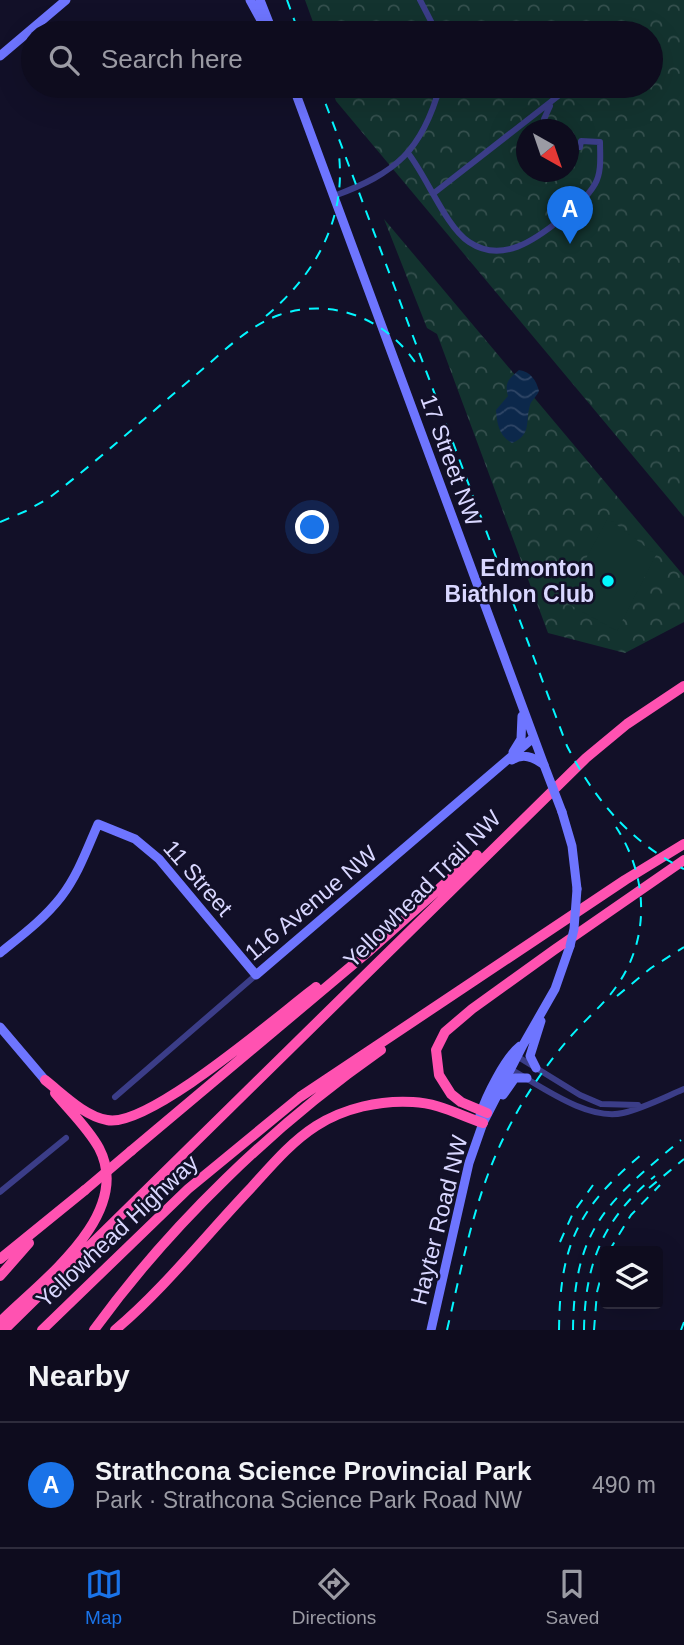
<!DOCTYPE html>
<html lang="en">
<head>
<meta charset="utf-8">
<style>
	body { margin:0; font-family:Arial,sans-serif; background:#1c1a2b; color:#f1f3f6 }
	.controls { position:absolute; right:21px; bottom:21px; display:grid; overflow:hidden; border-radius:7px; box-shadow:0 7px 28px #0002 }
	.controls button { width:63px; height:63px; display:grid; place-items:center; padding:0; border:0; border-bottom:2px solid #2e2c3c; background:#0e0c1e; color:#f1f3f6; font:35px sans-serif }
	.compass { position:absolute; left:516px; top:119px; width:63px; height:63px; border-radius:50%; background:#0e0c1e; box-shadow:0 7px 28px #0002; rotate:140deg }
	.you { position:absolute; left:313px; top:528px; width:24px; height:24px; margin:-18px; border:5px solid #fff; border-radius:50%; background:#1a73e8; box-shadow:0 0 0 10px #1a73e833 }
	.badge { display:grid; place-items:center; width:46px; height:46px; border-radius:50%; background:#1a73e8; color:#fff; font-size:23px; font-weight:700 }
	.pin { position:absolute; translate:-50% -58px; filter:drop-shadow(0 2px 4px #0008) }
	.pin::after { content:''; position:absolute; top:37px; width:24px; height:21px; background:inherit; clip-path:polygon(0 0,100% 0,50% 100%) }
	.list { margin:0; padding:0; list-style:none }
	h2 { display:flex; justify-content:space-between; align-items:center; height:91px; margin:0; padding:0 28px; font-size:30px }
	h2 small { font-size:23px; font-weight:400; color:#9b9ba4 }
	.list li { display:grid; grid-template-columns:46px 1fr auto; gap:21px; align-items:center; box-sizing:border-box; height:126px; padding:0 28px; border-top:2px solid #2e2c3c }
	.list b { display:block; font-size:26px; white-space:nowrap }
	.list p { margin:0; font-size:23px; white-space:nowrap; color:#9b9ba4 }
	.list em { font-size:23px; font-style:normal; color:#9b9ba4 }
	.icon { flex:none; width:38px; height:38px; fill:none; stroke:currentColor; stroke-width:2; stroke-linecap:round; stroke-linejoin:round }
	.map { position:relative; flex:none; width:684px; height:1330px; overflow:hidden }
	.search { position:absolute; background:#0e0c1e; box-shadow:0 7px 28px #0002; left:21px; right:21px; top:21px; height:77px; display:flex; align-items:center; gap:18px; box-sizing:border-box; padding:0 24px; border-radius:38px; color:#9b9ba4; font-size:26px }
	.sheet { height:217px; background:#0e0c1e }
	nav { display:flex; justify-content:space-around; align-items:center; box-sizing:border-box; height:98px; border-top:2px solid #2e2c3c; background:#0e0c1e; font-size:19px; color:#9b9ba4 }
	nav a { display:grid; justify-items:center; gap:4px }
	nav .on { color:#1a73e8 }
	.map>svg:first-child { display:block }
</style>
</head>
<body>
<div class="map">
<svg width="684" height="1330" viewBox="0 0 684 1330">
	<defs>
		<pattern id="forest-crowns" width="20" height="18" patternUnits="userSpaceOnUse" patternTransform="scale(1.75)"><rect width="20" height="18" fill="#13332f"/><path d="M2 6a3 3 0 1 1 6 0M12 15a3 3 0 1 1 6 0" fill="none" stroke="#35504e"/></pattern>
		<pattern id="water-waves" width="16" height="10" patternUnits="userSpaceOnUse" patternTransform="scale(1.75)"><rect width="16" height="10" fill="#0c284b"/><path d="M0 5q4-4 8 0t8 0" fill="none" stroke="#2f4666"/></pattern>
	</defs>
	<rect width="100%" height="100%" fill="#121028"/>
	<!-- forest -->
	<path fill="url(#forest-crowns)" fill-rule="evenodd" d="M305 0H684V517L336 101 331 86H651V33H317ZM526 130H568V172H526Z
		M384 219 684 576V622L625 653 548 633 437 334 427 328Z"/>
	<!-- pitch -->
	<path fill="#13332f" d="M608 518 656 555 617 631 563 601Z"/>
	<!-- water -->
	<path fill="url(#water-waves)" d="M519 370C531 372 536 380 539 391 537 396 531 401 530 405 525 422 532 435 512 443 499 436 497 424 496 410L508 396C504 382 509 379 519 370Z"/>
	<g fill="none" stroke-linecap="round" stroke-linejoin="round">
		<!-- street -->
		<path stroke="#3b3d88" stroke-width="6" d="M420 0 437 33
			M549 130 544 119 550 106
			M408 153C427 177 446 227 469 242 502 264 535 240 561 219 573 209 587 198 595 184 602 172 600 155 600 142L581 141 580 147 568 146
			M434 193 571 86
			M334 196C396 173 422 151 440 86
			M515 1055 580 1095 601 1104 638 1105
			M510 1069C541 1086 587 1121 623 1113 644 1108 665 1097 684 1089
			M115 1097 256 975
			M0 1192 66 1138"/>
		<!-- secondary -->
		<path stroke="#6e75ff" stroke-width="9" d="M250 0 268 33
			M260 0 273 33
			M0 56 66 0
			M293 86 544 765
			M513 752 521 739 522 716
			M512 760C523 753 533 757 543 764
			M562 812 572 846 577 889
			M0 953C21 936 44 919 61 897 78 875 87 849 98 824L135 839 159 859 256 975 533 738
			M0 1027 45 1080
			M536 1068 530 1056 541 1021
			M503 1095 515 1078H527
			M480 1115C486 1096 505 1058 520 1046
			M431 1330 469 1163 483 1123 523 1045 555 989 570 946"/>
		<!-- highway -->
		<path stroke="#ff52b1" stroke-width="10" d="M45 1080C63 1094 84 1116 107 1120 148 1129 280 1014 316 987
			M487 1113 461 1102 451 1094 439 1075 436 1050 445 1032 472 1009 554 950 684 860
			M131 1151 368 952 477 855
			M0 1259 85 1190
			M0 1276 29 1243
			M0 1322C41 1281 134 1215 99 1148 88 1128 70 1111 55 1093
			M4 1330 586 758 627 724 684 686
			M42 1330 188 1189 300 1097 625 880 684 844
			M94 1330C170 1225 275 1124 381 1050
			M115 1330C163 1290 207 1234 251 1188 271 1166 291 1142 316 1126 344 1108 380 1100 413 1102 438 1103 459 1115 483 1123"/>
		<!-- rail -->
		<path stroke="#03f7ff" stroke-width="2" stroke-dasharray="10 9" stroke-linecap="butt" d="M287 0 299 33
			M319 86 567 746C594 799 630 842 684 869
			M266 316C315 275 346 220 339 155
			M0 522 26 511 49 498C100 459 148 415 197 374 222 353 248 326 279 315 331 297 385 318 415 362
			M617 996 651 968 684 947
			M649 1188 684 1159
			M560 1242 573 1213 593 1185
			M609 1251 631 1215 660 1185
			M447 1330C463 1262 475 1193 507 1131 523 1099 543 1069 566 1042 581 1023 602 1007 616 987 651 938 648 876 616 827
			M559 1330C560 1245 577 1209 642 1154
			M573 1330C574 1228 607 1202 681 1140
			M584 1330C585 1263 603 1219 655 1176
			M594 1330 597 1292 605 1261
			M681 1330 684 1322"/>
		<!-- secondary-bridge -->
		<path stroke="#6e75ff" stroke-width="9" d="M544 765 562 812
			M570 946 574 929 577 889"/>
		<!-- highway-bridge -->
		<path stroke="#ff52b1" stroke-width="10" d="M85 1190 131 1151"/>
	</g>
	<!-- markers -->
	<circle fill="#03f7ff" stroke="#121028" stroke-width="2.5" cx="608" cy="581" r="7"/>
	<g text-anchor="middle" stroke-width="5" stroke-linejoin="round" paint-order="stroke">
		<!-- street labels -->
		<g font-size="23" fill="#d9d7ff" stroke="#121028">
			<text transform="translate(451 460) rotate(70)" y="8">17 Street NW</text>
			<text transform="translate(198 878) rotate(49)" y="8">11 Street</text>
			<text transform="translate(422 889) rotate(-45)" y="8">Yellowhead Trail NW</text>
			<text transform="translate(311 903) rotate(-40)" y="8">116 Avenue NW</text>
			<text transform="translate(439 1220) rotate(-76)" y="8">Hayter Road NW</text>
			<text transform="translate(117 1231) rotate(-43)" y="8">Yellowhead Highway</text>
		</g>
		<!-- poi labels -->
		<g font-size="23" font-weight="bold" fill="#d9d7ff" stroke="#121028" text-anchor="end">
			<text x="594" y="576">Edmonton<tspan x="594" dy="26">Biathlon Club</tspan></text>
		</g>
	</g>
</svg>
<div class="controls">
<button><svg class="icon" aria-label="layers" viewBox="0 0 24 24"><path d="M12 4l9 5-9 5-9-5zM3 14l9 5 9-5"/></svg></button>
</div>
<svg class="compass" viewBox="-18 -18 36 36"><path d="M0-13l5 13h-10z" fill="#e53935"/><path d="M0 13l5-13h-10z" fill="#9b9ba4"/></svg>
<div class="you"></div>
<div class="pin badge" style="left:570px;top:244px">A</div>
<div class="search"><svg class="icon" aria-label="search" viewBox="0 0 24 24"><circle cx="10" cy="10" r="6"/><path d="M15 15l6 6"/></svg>Search here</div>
</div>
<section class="sheet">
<h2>Nearby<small></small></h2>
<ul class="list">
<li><span class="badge">A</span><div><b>Strathcona Science Provincial Park</b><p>Park · Strathcona Science Park Road NW</p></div><em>490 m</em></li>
</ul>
</section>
<nav>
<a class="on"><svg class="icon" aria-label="map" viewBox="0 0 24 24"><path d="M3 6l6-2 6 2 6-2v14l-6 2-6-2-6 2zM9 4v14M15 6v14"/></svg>Map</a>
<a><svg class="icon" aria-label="directions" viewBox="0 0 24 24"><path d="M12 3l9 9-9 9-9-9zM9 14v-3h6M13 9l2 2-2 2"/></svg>Directions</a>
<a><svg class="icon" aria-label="saved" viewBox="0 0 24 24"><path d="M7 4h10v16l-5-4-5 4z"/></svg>Saved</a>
</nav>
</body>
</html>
